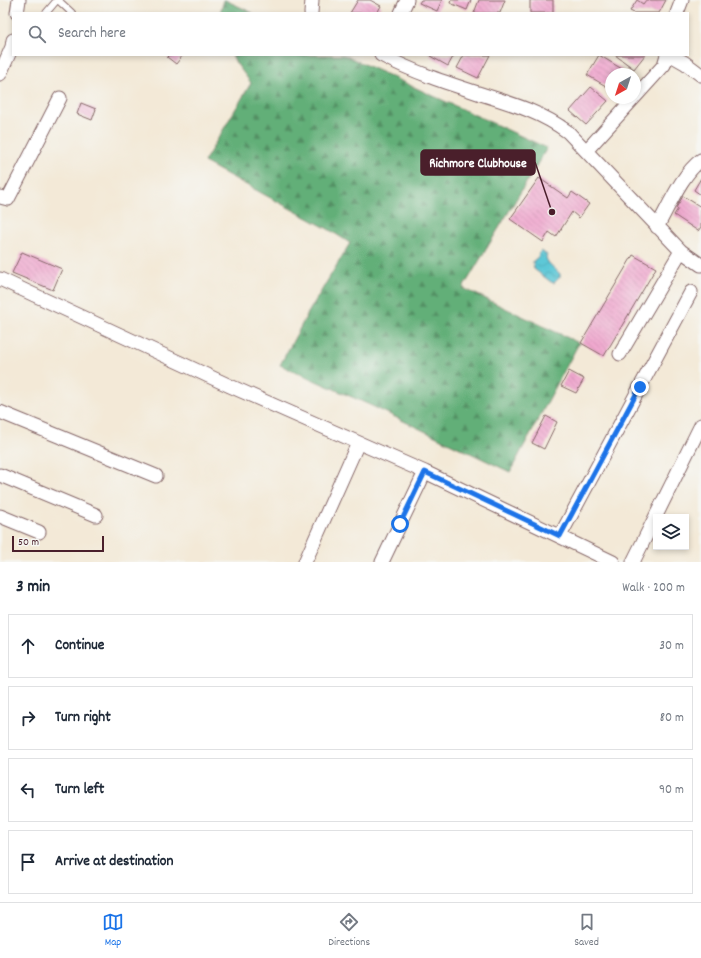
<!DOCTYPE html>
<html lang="en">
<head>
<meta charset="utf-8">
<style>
	body { margin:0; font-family:Dekko,sans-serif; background:#f2f2f3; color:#1f2937 }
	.controls { position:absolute; right:12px; bottom:12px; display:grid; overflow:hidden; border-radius:0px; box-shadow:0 2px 6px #0003 }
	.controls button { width:36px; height:36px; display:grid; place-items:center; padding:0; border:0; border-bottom:1px solid #e0e1e3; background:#fff; color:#1f2937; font:20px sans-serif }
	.compass { position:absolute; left:605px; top:68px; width:36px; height:36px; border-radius:50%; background:#fff; box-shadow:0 2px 6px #0003; rotate:219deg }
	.scale { position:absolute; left:12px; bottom:10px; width:92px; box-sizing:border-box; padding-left:4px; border:2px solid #4a1f2b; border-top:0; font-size:11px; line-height:14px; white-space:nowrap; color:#4a1f2b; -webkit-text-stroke:3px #f6f6f2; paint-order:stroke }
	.stop { position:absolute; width:12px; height:12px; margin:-9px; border:3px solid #1a73e8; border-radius:50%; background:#fff }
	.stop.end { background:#1a73e8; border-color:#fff; box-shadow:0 1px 4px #0008 }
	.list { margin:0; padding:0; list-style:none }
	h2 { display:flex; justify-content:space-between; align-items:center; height:52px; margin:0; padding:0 16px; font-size:17px }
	h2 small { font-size:13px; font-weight:400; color:#747a83 }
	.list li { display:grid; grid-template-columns:26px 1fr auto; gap:12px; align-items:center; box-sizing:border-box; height:64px; margin:0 8px 8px; padding:0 8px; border:1px solid #e0e1e3; border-radius:0px }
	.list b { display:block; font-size:15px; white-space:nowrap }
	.list em { font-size:13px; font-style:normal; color:#747a83 }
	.icon { flex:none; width:22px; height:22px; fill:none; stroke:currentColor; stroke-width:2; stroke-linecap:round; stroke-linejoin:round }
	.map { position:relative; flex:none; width:701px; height:562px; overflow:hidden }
	.search { position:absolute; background:#fff; box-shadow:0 2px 6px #0003; left:12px; right:12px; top:12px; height:44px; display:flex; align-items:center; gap:10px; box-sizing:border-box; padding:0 14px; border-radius:0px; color:#747a83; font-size:15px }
	.sheet { height:340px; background:#fff }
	nav { display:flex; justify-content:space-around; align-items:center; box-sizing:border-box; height:56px; border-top:1px solid #e0e1e3; background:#fff; font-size:11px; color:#747a83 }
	nav a { display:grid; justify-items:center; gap:2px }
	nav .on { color:#1a73e8 }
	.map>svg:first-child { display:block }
</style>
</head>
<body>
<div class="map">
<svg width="701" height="562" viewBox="0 0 701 562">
	<defs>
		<pattern id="forest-firs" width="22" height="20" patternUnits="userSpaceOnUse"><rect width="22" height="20" fill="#62af78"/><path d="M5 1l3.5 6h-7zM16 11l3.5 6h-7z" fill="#538e63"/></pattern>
		<pattern id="water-waves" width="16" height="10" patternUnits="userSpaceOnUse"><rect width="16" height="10" fill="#5dc8d7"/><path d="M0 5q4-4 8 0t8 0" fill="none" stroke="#52abb9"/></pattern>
		<pattern id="building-back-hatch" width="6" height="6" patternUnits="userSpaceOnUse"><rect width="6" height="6" fill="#efa7ce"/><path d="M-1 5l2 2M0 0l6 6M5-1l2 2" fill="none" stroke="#ce8fb1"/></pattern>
	</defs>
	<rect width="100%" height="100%" fill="#f6f6f2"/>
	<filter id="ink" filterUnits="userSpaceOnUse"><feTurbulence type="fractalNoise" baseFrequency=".025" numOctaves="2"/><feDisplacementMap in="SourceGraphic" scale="8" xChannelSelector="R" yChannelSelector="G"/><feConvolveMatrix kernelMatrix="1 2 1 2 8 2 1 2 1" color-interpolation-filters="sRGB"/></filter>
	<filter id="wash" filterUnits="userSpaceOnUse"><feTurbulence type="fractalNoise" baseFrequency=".012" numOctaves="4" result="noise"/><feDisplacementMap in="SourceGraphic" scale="16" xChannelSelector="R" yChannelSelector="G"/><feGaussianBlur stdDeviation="0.9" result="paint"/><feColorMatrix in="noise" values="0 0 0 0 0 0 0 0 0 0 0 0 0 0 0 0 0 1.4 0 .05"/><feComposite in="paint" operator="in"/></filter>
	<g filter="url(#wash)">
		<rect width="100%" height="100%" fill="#f3e9d7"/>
		<!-- forest -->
		<path fill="url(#forest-firs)" stroke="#566752" d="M224 0H225L253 13H220Z
			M232 55H344L547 148 463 288 579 343 510 472 372 406 280 365 308 313 350 243 328 229 204 162 251 83 236 63Z"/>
		<!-- water -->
		<path fill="url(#water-waves)" stroke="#547481" d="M541 251 547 255 546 257C547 264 555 268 560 274V277L554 283 551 282 534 269 533 261 538 257 539 253Z"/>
		<g id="blocks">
			<!-- building -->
			<path fill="url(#building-back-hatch)" d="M358 0H370L381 6 377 13H350Z
				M421 0H442L437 11 419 3Z
				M451 0H471L467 10 450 3Z
				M479 0H505L500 13H474Z
				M530 0H553V13H530Z
				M637 0 643 4 646 0H666L659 13H634L630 11Z
				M169 55H183L176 64 167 57Z
				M430 55H454L448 66 430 56Z
				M464 55H490L478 78 457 68Z
				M599 55 622 69 619 74H611V89L587 75Z
				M615 55H645L634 69Z
				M591 87 608 101 586 125 570 111Z
				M81 103 96 109 92 120 77 114Z
				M539 178 568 198 572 192 589 204 579 218 572 212 556 237 549 232 543 242 510 219Z
				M701 178V195L694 190Z
				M683 196 701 207V227L698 231 674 215 678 209 676 208Z
				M22 252 62 269 53 290 12 273Z
				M633 255 656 268 604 356 581 343Z
				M569 371 584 379 576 393 561 386Z
				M546 416 557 422 544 449 532 443Z"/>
		</g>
	</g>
	<g filter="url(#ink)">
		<use href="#blocks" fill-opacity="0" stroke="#856667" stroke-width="1"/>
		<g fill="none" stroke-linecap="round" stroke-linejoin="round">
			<!-- lane casing -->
			<g stroke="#856667" stroke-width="8">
				<path id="lane" d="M58 0 72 13
					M46 13 57 0"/>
			</g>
			<!-- street casing -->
			<g stroke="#856667" stroke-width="15">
				<path id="street" d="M17 13 19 0
					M311 13 312 0
					M401 13 407 0
					M677 13 682 0
					M381 55C413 72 447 83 481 94 513 104 541 112 568 132L681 251 701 265
					M671 55 685 63 701 75
					M0 74 12 47 13 40
					M586 151 664 65 667 55
					M0 197 8 199 60 98
					M657 227C669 206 682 174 701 160
					M0 279 230 386 425 472 613 562
					M620 354 681 251
					M0 412 156 476
					M0 475 96 515
					M0 516 39 532
					M560 536 691 292
					M305 562 358 443
					M382 562 425 472
					M633 562 701 425"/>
			</g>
			<!-- lane -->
			<use href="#lane" stroke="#fff" stroke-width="6"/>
			<!-- street -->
			<use href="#street" stroke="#fff" stroke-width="13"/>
		</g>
	</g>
	<g fill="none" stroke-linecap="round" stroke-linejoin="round" filter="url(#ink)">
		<!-- route -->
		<path stroke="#1a73e8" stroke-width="5" d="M400 524 425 472 560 536 640 387"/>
	</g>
	<!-- callouts -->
	<path fill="none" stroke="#4a1f2b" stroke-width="1.5" d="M552 212L535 162"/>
	<circle fill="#4a1f2b" stroke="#f6f6f2" stroke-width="1.5" cx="552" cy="212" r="4"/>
	<rect fill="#4a1f2b" stroke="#4a1f2b" stroke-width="1.5" x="421" y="150" width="114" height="25" rx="4"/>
	<g font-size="13" text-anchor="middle" font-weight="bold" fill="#fff">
		<text x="478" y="167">Richmore Clubhouse</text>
	</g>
</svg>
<div class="controls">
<button><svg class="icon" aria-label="layers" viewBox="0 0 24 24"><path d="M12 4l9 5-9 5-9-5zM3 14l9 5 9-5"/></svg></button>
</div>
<svg class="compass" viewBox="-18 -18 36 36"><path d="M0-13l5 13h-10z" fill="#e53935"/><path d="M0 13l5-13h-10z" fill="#747a83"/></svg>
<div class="scale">50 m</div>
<div class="stop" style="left:400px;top:524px"></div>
<div class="stop end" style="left:640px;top:387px"></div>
<div class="search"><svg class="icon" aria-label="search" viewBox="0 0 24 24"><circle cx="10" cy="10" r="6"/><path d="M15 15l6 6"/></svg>Search here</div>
</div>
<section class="sheet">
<h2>3 min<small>Walk · 200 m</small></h2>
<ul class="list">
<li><svg class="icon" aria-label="ahead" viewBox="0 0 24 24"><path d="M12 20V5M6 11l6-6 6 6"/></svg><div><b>Continue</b></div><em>30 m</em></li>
<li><svg class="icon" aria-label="right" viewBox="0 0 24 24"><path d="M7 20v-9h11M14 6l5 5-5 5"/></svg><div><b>Turn right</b></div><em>80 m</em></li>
<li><svg class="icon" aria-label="left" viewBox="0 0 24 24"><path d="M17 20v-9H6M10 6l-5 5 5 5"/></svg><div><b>Turn left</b></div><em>90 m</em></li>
<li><svg class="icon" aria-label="arrive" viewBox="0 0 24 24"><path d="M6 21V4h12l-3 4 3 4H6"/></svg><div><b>Arrive at destination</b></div></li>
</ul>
</section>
<nav>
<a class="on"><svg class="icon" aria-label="map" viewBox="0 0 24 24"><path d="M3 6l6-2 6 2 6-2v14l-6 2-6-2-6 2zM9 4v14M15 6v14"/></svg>Map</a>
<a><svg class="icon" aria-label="directions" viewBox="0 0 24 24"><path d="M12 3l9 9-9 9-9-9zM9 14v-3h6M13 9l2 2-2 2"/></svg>Directions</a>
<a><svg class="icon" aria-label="saved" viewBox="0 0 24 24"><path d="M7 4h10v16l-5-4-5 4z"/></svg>Saved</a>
</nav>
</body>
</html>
